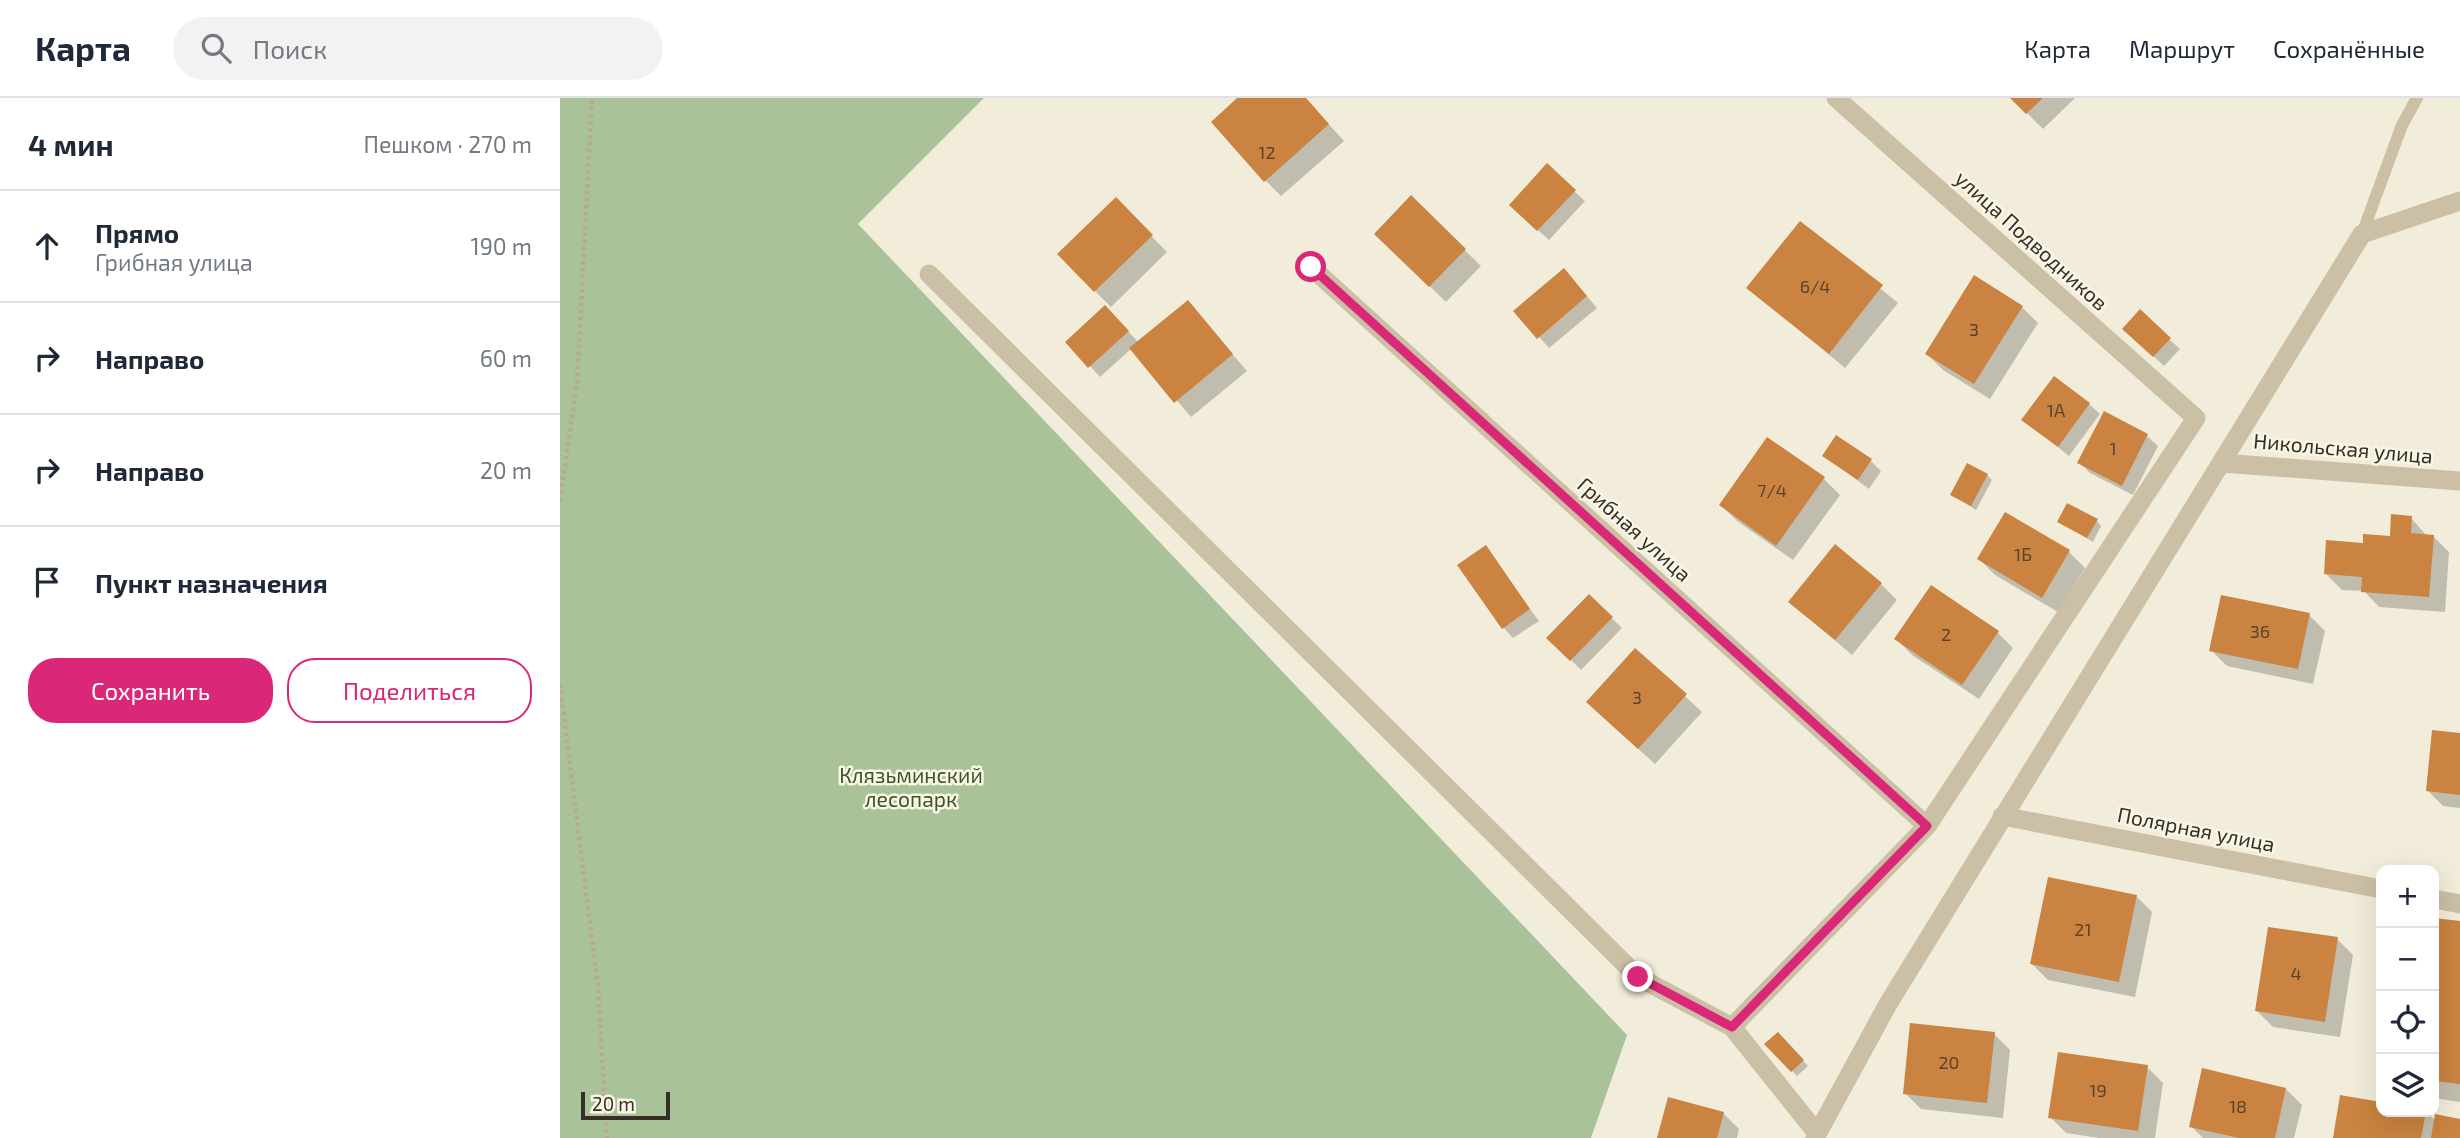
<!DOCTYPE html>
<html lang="ru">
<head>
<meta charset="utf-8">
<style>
	body { margin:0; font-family:"Exo 2",sans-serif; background:#f2f2f3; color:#1f2937 }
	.controls { position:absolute; right:21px; bottom:21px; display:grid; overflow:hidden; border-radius:14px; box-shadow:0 7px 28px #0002 }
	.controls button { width:63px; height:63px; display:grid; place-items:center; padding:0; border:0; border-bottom:2px solid #e0e1e3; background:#fff; color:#1f2937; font:35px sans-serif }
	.scale { position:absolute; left:21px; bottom:18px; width:89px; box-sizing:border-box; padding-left:7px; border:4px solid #362f27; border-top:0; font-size:19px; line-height:24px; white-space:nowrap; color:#362f27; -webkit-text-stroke:5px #faf6e6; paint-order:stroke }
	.stop { position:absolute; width:21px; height:21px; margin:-16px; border:5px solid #db2777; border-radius:50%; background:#fff }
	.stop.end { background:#db2777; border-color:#fff; box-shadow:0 2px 7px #0008 }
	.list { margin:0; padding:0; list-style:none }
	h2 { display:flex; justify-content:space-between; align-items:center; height:91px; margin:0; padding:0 28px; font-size:30px }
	h2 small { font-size:23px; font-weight:400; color:#747a83 }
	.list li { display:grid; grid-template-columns:46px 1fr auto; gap:21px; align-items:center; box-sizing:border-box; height:112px; padding:0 28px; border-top:2px solid #e0e1e3 }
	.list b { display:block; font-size:26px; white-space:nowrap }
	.list p { margin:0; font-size:23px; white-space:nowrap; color:#747a83 }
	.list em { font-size:23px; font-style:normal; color:#747a83 }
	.actions { display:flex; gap:14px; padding:21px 28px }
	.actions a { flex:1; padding:16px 0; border:2px solid #db2777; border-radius:28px; text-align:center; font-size:24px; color:#db2777 }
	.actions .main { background:#db2777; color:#fff }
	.icon { flex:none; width:38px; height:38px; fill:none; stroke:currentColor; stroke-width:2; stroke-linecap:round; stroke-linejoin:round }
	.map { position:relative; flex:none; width:1900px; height:1040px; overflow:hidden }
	header { display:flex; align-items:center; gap:42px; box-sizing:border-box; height:98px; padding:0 35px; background:#fff; border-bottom:2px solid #e0e1e3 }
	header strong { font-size:33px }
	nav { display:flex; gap:38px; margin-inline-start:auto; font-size:24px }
	.search { width:490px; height:63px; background:#f2f2f3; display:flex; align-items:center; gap:18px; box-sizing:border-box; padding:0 24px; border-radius:38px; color:#747a83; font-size:26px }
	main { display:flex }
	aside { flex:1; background:#fff }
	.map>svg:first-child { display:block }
</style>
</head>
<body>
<header>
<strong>Карта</strong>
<div class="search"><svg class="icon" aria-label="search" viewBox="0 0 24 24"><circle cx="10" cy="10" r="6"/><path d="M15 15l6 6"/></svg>Поиск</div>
<nav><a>Карта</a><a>Маршрут</a><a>Сохранённые</a></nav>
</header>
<main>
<aside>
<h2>4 мин<small>Пешком · 270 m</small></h2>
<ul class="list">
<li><svg class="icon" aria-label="ahead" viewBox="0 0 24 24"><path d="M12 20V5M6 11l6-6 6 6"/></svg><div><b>Прямо</b><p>Грибная улица</p></div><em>190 m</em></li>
<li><svg class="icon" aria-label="right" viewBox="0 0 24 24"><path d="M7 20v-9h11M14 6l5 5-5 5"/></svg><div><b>Направо</b></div><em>60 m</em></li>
<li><svg class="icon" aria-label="right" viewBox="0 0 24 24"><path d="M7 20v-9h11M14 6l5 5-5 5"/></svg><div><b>Направо</b></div><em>20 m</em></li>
<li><svg class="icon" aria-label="arrive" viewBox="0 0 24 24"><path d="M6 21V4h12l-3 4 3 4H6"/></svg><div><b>Пункт назначения</b></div></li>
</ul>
<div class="actions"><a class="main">Сохранить</a><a>Поделиться</a></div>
</aside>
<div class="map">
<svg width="1900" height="1040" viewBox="0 0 1900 1040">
	<rect width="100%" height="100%" fill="#f2edda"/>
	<!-- green -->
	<path fill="#aac299" d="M0 0H424L298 126 1067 937 1031 1040H0Z"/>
	<!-- shadow -->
	<path fill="#0003" d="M680 0H745L784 43 721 98 705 82Z
		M1452 0H1515L1483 31Z
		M1014 93 1025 103 989 142 962 118Z
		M851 100 921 168 886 204 816 136Z
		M556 102 607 154 551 209 499 157Z
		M1241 125 1338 205 1285 270 1189 190Z
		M1014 183 1037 210 989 250 956 213Z
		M628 205 687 273 631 319 572 250 540 279 530 268 556 220 579 245Z
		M1462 209 1478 225 1430 301 1383 272 1367 256Z
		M1575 241H1609L1620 251 1604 268Z
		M1529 306 1540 316 1509 358 1464 322Z
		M1545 316 1587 338 1598 348 1573 397 1530 375 1520 365Z
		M1264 358 1311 363 1321 373 1309 391Z
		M1427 377 1432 382 1416 412 1392 397Z
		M1264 381 1280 397 1233 462 1177 423 1161 407Z
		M1851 420 1867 438H1873L1889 454 1885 514 1819 509 1804 493 1782 492 1766 476 1804 447 1831 439Z
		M1537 423 1541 428 1533 444 1499 424Z
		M925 450 979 523 953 540 943 529Z
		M1509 454 1525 470 1498 514 1435 477 1419 461Z
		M1321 486 1337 502 1292 557 1230 504Z
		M1029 499 1062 530 1021 572 989 540Z
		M1749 517 1765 533 1753 586 1667 568 1651 552Z
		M1437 534 1453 550 1419 601 1352 557 1336 541Z
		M1075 552 1142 614 1095 666 1044 620Z
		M1900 637V710L1883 708 1867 692Z
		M1576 798 1592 814 1575 899 1488 882 1472 866Z
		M1874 822 1900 825V1004L1874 1000Z
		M1777 841 1793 857 1780 939 1713 929 1697 913Z
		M1218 936 1248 968 1237 978 1207 946Z
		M1434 936 1450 952 1443 1020 1361 1011 1345 995Z
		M1587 969 1603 985 1595 1040H1539L1506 1035 1490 1019Z
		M1726 991 1742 1007 1734 1040H1643L1631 1028Z
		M1782 999 1821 1005V1014H1866L1876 1023H1900V1040H1774Z
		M1163 1015 1179 1031 1177 1040H1099Z"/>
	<!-- building -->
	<path fill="#ca8340" d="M677 0H746L769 26 704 84 651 24Z
		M1450 0H1483L1466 16Z
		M987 65 1016 92 977 133 949 107Z
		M851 97 906 151 869 189 814 136Z
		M556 99 593 137 534 194 497 156Z
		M1240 123 1323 187 1269 256 1186 190Z
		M1004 170 1027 198 977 241 953 213Z
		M1414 177 1463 208 1414 286 1365 256Z
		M628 202 673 256 614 305 569 250Z
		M545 207 569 233 528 270 505 244Z
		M1580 211 1611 240 1593 259 1562 231Z
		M1494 278 1530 305 1498 349 1461 322Z
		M1544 313 1588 336 1562 388 1517 365Z
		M1276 337 1312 361 1298 382 1262 358Z
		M1207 339 1265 379 1216 448 1159 407Z
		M1407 365 1428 376 1411 408 1390 397Z
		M1507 405 1538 421 1527 440 1497 424Z
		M1445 414 1510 452 1482 500 1417 461Z
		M1831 416 1852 418 1851 435 1874 437 1869 499 1801 494 1802 479 1764 476 1766 442 1803 445V436L1830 438Z
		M1275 446 1322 485 1275 542 1228 504Z
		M926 447 970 511 942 531 897 467Z
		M1371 487 1439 533 1402 587 1334 541Z
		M1029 496 1053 519 1010 563 986 540Z
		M1661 497 1750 515 1738 571 1649 553Z
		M1075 550 1127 596 1078 651 1026 604Z
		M1872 632 1900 635V697L1866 693Z
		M1488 779 1577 797 1559 884 1470 866Z
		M1874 820 1900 823V986L1874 983Z
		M1708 829 1778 839 1765 924 1695 913Z
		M1350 925 1435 934 1427 1005 1343 996Z
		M1218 934 1244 962 1231 974 1204 946Z
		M1498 954 1588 967 1578 1033 1488 1020Z
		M1642 970 1726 990 1715 1040H1679L1629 1029Z
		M1780 997 1821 1004V1014H1866L1861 1040H1773Z
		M1108 999 1164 1014 1157 1040H1097Z
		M1875 1016 1900 1021V1040H1871Z"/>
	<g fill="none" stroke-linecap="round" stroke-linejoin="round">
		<!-- path -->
		<path stroke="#b7aa8f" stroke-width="4.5" stroke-dasharray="3.5 3.5" stroke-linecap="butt" d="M0 403 17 284 32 0
			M0 586 38 890 47 1040"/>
		<!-- service -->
		<path stroke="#cbc0a5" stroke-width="12" d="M1802 136 1842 27 1857 0"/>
		<!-- minor -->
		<path stroke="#cbc0a5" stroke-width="19" d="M751 169 1367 728
			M369 176 1078 879 1172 929
			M1662 365 1900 383
			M1442 718 1821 791
			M1874 801 1900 806
			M1256 1034 1172 929 1367 728 1636 320 1276 0
			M1255 1040 1328 906 1802 136 1900 103"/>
	</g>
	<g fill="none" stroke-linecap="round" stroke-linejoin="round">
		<!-- route -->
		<path stroke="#db2777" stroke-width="9" d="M751 169 1367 728 1172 929 1078 879"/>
	</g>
	<g text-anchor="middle" stroke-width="5" stroke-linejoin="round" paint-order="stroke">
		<!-- number labels -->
		<g font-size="18" fill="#5b442d">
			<text x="707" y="61">12</text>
			<text x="1255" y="195">6/4</text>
			<text x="1414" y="238">3</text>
			<text x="1496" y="319">1А</text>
			<text x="1553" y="357">1</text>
			<text x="1212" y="399">7/4</text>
			<text x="1463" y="463">1Б</text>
			<text x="1700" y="540">36</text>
			<text x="1386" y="543">2</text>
			<text x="1077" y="606">3</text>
			<text x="1523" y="838">21</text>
			<text x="1736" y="882">4</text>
			<text x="1389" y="971">20</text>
			<text x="1538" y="999">19</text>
			<text x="1678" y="1015">18</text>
		</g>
		<!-- street labels -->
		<g font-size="21" fill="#362f27" stroke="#faf6e6">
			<text transform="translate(1471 143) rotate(42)" y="7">улица Подводников</text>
			<text transform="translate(1783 351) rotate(5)" y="7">Никольская улица</text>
			<text transform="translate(1074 432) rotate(42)" y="7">Грибная улица</text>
			<text transform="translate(1636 732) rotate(11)" y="7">Полярная улица</text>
		</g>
		<!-- park labels -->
		<g font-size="21" fill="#3b552a" stroke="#faf6e6">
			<text x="351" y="685">Клязьминский<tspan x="351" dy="24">лесопарк</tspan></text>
		</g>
	</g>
</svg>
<div class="controls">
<button>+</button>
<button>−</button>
<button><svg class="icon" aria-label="locate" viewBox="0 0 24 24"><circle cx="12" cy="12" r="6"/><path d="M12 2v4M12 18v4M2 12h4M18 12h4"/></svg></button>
<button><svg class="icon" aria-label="layers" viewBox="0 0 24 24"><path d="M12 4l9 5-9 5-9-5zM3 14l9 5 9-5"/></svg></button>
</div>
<div class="scale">20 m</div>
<div class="stop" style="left:751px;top:169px"></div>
<div class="stop end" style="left:1078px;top:879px"></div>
</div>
</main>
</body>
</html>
